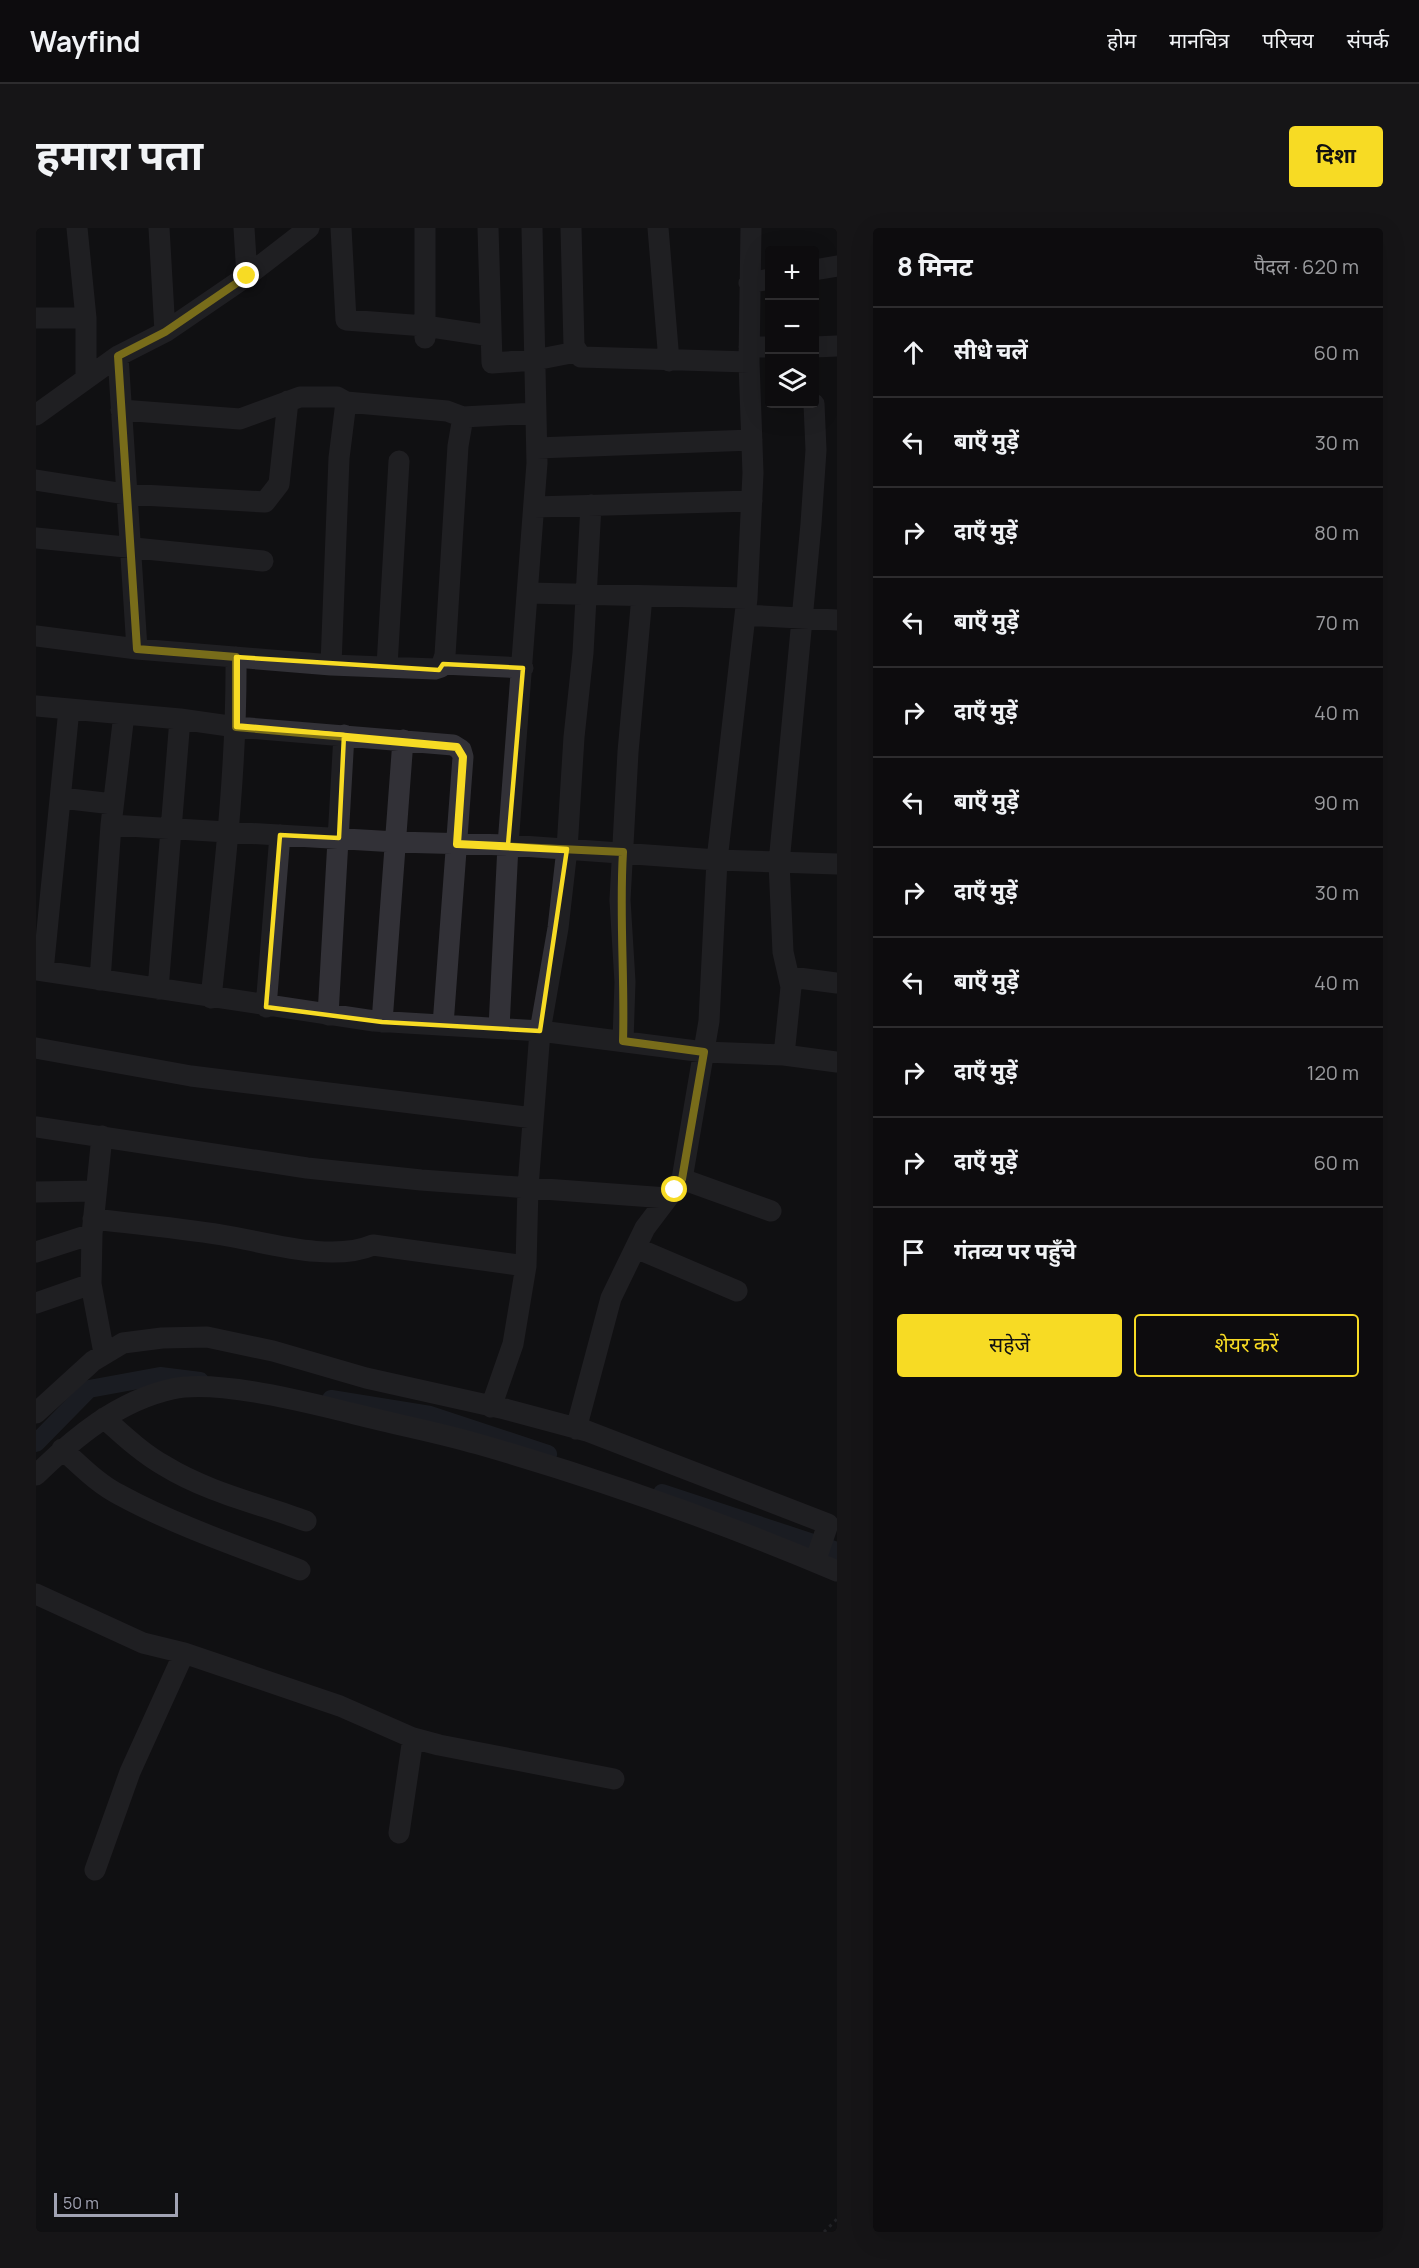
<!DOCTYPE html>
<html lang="hi">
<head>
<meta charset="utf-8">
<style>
	body { margin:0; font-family:Manrope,"Noto Sans Devanagari",sans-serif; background:#161517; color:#f1f3f6 }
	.controls { position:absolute; right:18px; top:18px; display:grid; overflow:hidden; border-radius:6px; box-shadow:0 6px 24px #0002 }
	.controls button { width:54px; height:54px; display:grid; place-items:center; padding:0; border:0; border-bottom:2px solid #2d2c2e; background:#0d0c0e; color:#f1f3f6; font:30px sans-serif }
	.scale { position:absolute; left:18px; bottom:15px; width:124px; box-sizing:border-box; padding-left:6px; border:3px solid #a1a3b3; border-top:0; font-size:16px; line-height:21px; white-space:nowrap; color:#a1a3b3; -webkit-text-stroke:4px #0c0b0d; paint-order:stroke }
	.stop { position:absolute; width:18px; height:18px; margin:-14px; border:4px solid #f7db24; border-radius:50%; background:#fff }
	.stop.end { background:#f7db24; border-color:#fff; box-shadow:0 2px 6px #0008 }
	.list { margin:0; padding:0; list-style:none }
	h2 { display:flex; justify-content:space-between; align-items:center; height:78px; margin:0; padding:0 24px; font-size:26px }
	h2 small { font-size:20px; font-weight:400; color:#9a9b9e }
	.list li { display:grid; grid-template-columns:39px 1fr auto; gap:18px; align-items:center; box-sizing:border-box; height:90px; padding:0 24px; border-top:2px solid #2d2c2e }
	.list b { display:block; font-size:22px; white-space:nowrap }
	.list em { font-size:20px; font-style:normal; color:#9a9b9e }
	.actions { display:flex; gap:12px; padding:18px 24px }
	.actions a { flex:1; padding:14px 0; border:2px solid #f7db24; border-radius:6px; text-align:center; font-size:21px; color:#f7db24 }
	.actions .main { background:#f7db24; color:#111 }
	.icon { flex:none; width:33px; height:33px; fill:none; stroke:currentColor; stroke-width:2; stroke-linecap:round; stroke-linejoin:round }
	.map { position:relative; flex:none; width:801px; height:2004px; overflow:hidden; border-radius:6px }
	header { display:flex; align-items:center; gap:36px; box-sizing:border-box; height:84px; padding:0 30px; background:#0d0c0e; border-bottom:2px solid #2d2c2e }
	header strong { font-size:28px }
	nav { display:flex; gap:33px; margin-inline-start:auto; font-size:21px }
	.intro { display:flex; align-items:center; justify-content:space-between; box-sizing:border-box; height:144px; padding:0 36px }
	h1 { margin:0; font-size:42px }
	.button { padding:15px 27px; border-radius:6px; background:#f7db24; color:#111; font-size:21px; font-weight:700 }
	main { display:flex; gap:36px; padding:0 36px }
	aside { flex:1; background:#0d0c0e; border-radius:6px; box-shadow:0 6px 24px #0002 }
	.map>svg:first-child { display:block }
</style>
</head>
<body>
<header>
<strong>Wayfind</strong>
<nav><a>होम</a><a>मानचित्र</a><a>परिचय</a><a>संपर्क</a></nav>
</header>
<div class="intro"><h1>हमारा पता</h1><a class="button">दिशा</a></div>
<main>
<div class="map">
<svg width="801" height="2004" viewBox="0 0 801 2004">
	<rect width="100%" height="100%" fill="#111012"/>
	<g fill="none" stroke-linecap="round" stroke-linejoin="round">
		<!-- canal -->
		<path stroke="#272c36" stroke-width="18" d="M295 1171 394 1187 512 1226
			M0 1215 53 1161 124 1148 164 1153
			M626 1265 801 1323"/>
		<!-- path -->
		<path stroke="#37383e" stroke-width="3" stroke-dasharray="3 4.5" stroke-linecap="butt" d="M788 2004 801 1991"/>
		<!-- minor -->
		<path stroke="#323137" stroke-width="21" d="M41 0 50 90V151
			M123 0 129 104
			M208 0 211 48
			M305 0 310 92 389 98 455 108
			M389 0V110
			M452 0 456 135 499 132 540 124
			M535 0 538 118 545 129 713 134
			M622 0 633 133
			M778 42 801 38
			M713 55 734 51
			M0 90H50
			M713 119H734
			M778 119 801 118
			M82 128 101 421
			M85 182 204 191 264 169H301L310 174 411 183 427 189 500 185
			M0 187 82 128 129 104 211 48 273 0
			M501 220 716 212
			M0 252 89 266 229 274 243 256 252 173
			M498 279 716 273
			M0 310 227 333
			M492 365 711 370
			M709 387 801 392
			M0 408 101 421 295 437 399 441 405 439 409 427 422 218 427 189
			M407 436 487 440
			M295 437 303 230 310 174
			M351 438 363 233
			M0 478 144 491 122 761
			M144 491 200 499 417 517 425 522 427 529 407 797
			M25 570 77 576
			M75 597 360 614 472 617 681 632 801 636
			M0 742 338 793 504 803 668 824 748 827 801 834
			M7 743 33 481
			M755 749 801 755
			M64 752 75 597 88 486
			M175 770C187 656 201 544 200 429
			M230 779 244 607
			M292 787 308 507
			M346 794 367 512
			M463 800 472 617 501 235 496 0
			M587 813 589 754 584 672 592 524 606 368
			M0 820 155 848 497 890
			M748 827 755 759 747 724 743 635 775 296 780 222 778 176
			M0 899 271 940 385 952 631 970
			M66 908 56 1006 55 1056 68 1125
			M646 951 735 983
			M0 964 60 963
			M57 991C100 996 143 1000 186 1007 230 1014 295 1035 337 1017L490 1038
			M600 1020 701 1063
			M0 1024 56 1006
			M0 1075 55 1056
			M455 1179 477 1116 490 1038 492 959 504 803 522 700 531 621 538 509 547 425 555 277
			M0 1185 57 1133 87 1115 126 1110 171 1109 237 1123 330 1150 469 1181 551 1203 792 1296 779 1334
			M68 1190C87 1207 106 1225 129 1238 171 1264 224 1276 270 1293
			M540 1201 575 1070 609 1000 646 951 673 793 681 632 711 370 717 245 713 134 715 0
			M26 1221C45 1238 62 1256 84 1267 141 1298 204 1319 264 1342
			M0 1247C39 1209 82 1173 136 1161 180 1151 269 1174 315 1185 357 1196 401 1204 442 1216 564 1251 685 1294 801 1343
			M0 1366 107 1415 148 1425 304 1478 377 1510 403 1517 578 1551
			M363 1605 377 1510
			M59 1642 94 1544 148 1425"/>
	</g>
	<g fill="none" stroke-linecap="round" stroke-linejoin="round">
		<!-- route -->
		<path stroke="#f7db24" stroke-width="8" d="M211 48 129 104 82 128 101 421 200 429V499L421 519 427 529 421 616 587 624C583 687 589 750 587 813L668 824 646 951 639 962"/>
	</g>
	<!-- marked area -->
	<path d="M0 0H801V2004H0ZM200 429 403 442 407 436 487 440 472 617 531 621 504 803 346 794 230 779 244 607 303 610 308 507 200 499Z" fill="#111012" fill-opacity=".55" fill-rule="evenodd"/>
	<path fill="none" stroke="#f7db24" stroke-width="4.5" stroke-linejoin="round" d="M200 429 403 442 407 436 487 440 472 617 531 621 504 803 346 794 230 779 244 607 303 610 308 507 200 499Z"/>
</svg>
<div class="controls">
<button>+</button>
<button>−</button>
<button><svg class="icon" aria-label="layers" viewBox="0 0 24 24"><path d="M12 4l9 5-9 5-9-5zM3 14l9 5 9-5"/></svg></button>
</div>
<div class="scale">50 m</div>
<div class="stop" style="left:639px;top:962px"></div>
<div class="stop end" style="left:211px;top:48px"></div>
</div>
<aside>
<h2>8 मिनट<small>पैदल · 620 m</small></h2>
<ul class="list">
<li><svg class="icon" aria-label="ahead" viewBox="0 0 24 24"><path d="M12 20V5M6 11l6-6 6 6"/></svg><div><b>सीधे चलें</b></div><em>60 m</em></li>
<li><svg class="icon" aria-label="left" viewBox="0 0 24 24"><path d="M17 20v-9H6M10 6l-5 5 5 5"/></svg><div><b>बाएँ मुड़ें</b></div><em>30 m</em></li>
<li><svg class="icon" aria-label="right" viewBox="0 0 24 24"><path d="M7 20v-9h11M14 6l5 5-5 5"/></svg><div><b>दाएँ मुड़ें</b></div><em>80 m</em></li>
<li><svg class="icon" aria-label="left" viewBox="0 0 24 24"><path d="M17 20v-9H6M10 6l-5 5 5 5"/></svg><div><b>बाएँ मुड़ें</b></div><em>70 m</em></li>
<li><svg class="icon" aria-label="right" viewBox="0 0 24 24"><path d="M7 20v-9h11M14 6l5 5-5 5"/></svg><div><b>दाएँ मुड़ें</b></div><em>40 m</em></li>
<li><svg class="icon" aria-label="left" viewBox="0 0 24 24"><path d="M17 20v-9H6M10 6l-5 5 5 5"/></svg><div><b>बाएँ मुड़ें</b></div><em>90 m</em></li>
<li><svg class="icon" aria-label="right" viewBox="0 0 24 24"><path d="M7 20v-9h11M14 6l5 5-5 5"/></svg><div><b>दाएँ मुड़ें</b></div><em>30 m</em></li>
<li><svg class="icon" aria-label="left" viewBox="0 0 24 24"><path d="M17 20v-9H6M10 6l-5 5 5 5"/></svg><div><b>बाएँ मुड़ें</b></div><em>40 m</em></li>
<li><svg class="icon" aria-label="right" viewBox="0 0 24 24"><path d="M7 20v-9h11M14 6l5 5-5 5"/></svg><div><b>दाएँ मुड़ें</b></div><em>120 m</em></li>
<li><svg class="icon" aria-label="right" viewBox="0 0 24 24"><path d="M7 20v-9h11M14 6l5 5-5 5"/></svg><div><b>दाएँ मुड़ें</b></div><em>60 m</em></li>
<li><svg class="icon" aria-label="arrive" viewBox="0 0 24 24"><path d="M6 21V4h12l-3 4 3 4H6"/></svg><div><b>गंतव्य पर पहुँचे</b></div></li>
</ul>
<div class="actions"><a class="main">सहेजें</a><a>शेयर करें</a></div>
</aside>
</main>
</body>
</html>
